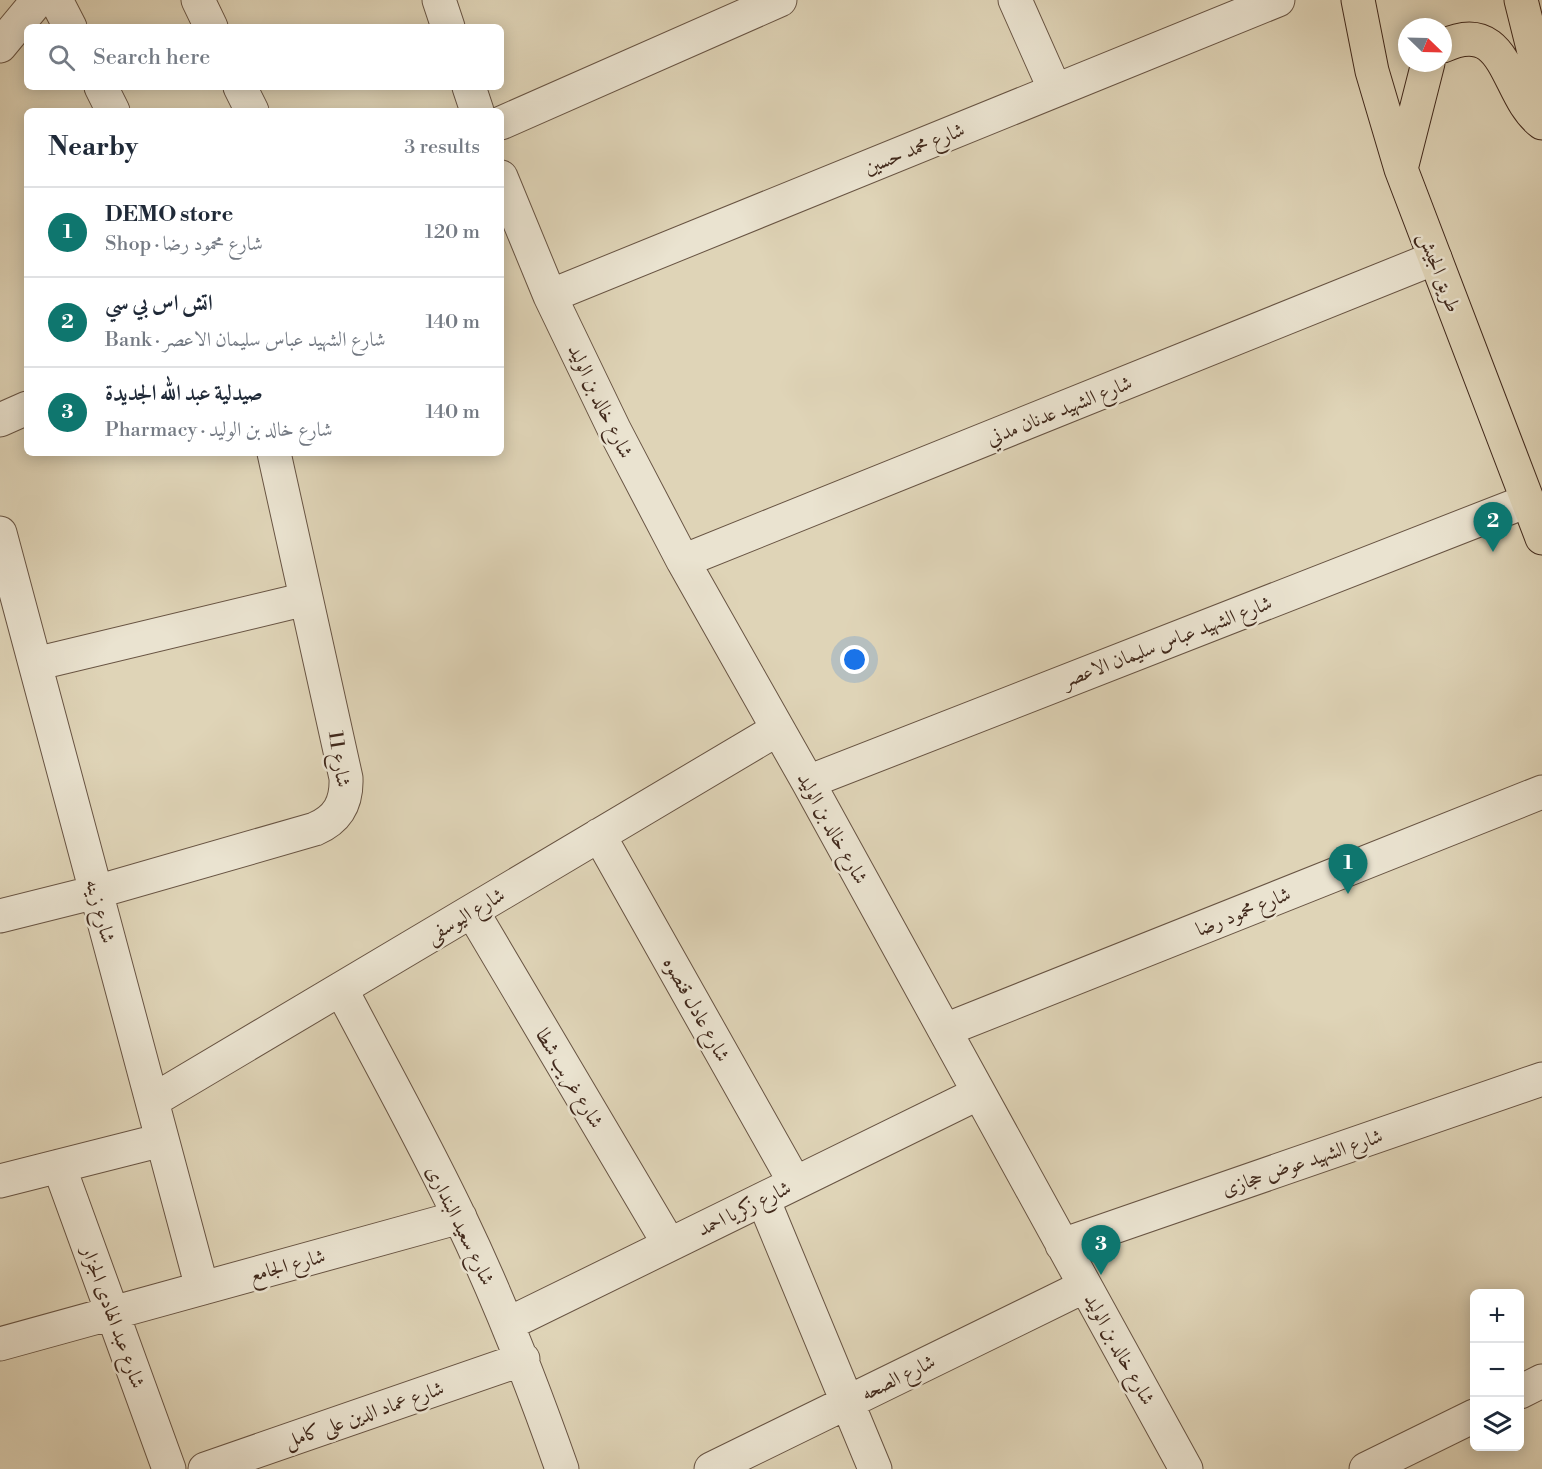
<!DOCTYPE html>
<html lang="en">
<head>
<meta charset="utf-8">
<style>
	body { margin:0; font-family:"Libre Bodoni",Amiri,serif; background:#f6f6f7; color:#1f2937 }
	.controls { position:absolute; right:18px; bottom:18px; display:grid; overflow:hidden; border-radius:9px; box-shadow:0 3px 15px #0003 }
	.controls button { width:54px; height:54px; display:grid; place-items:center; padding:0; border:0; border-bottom:2px solid #e0e1e3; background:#fff; color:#1f2937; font:30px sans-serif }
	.compass { position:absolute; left:1398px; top:18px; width:54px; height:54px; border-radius:50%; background:#fff; box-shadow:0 3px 15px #0003; rotate:113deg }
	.you { position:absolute; left:855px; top:660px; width:21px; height:21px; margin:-15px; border:4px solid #fff; border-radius:50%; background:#1a73e8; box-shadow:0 0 0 9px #1a73e833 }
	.badge { display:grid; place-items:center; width:39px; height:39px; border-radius:50%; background:#0f766e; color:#fff; font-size:20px; font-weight:700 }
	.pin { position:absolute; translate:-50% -50px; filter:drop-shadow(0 2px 3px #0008) }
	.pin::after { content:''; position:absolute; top:32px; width:21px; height:18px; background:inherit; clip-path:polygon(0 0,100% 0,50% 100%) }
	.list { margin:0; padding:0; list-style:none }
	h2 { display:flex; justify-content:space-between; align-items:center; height:78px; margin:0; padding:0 24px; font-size:26px }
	h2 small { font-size:20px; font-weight:400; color:#747a83 }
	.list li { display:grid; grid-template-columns:39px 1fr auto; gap:18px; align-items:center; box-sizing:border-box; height:90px; padding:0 24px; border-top:2px solid #e0e1e3 }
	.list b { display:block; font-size:22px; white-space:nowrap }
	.list p { margin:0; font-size:20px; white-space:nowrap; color:#747a83 }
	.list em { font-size:20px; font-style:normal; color:#747a83 }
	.icon { flex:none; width:33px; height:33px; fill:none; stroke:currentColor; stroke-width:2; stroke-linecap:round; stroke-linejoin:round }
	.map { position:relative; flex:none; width:1542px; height:1469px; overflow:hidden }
	.search { position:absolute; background:#fff; box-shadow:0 3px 15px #0003; left:24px; top:24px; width:480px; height:66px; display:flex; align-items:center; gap:15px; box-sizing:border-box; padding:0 21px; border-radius:9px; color:#747a83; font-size:22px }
	.panel { position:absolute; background:#fff; box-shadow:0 3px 15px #0003; left:24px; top:108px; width:480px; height:348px; border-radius:9px }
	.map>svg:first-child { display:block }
</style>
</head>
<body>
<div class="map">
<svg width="1542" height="1469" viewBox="0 0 1542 1469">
	<rect width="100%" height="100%" fill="#dfd4b7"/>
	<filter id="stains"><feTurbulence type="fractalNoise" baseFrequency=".00333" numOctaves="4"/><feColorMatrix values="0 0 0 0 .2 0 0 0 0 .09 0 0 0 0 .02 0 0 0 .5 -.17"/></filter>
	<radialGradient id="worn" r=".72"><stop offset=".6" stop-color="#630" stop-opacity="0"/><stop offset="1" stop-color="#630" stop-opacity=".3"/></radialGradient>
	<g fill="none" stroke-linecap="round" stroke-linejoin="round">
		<!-- minor casing -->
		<g stroke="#685443" stroke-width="35">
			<path id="minor" d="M56 0 70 27
				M198 0 211 27
				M439 0 448 27
				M1015 0 1055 90
				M0 46 38 0
				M101 87 113 111
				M240 87 252 111
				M469 87 477 111
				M501 123 780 0
				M501 177 550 296 614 429 683 561 808 782 1186 1469
				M550 296 1278 0
				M0 420 27 408
				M0 533 202 1288
				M683 561 1435 258
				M35 664 306 599
				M808 782 1527 501
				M599 835 795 1183
				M472 911 669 1244
				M0 916 96 892 315 829C338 819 347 803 346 778L274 453
				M341 989C381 1065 424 1142 461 1220 500 1301 532 1384 562 1469
				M945 1030 1542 792
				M152 1101 778 729
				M59 1166 169 1469
				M0 1181 162 1140
				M763 1199 875 1469
				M1062 1245 1542 1079
				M508 1324 979 1093
				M0 1344 460 1217
				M1520 1392 1542 1381
				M205 1469 523 1359
				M711 1469 1085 1286
				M1366 1469 1474 1416"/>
		</g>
		<!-- highway casing -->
		<g stroke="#41291c" stroke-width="35">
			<path id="highway" d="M1358 0 1372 71 1401 169 1542 538
				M1521 0 1542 84
				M1443 46C1509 15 1505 96 1542 123
				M1401 169 1428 63"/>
		</g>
		<!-- minor -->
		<use href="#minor" stroke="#eae3d0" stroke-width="33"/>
		<!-- highway -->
		<use href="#highway" stroke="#dfd4b7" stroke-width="33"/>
	</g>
	<g text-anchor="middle" stroke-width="5" stroke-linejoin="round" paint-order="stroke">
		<!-- street labels -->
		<g font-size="20" fill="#41291c" stroke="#eae3d0">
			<text transform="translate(914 148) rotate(-22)" y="7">شارع محمد حسين</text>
			<text transform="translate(1440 272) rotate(69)" y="7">طريق الجيش</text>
			<text transform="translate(601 401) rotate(64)" y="7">شارع خالد بن الوليد</text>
			<text transform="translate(1059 410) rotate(-22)" y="7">شارع الشهيد عدنان مدني</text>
			<text transform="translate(1167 641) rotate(-21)" y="7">شارع الشهيد عباس سليمان الاعصر</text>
			<text transform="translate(340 759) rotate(81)" y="7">شارع 11</text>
			<text transform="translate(833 828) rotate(61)" y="7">شارع خالد بن الوليد</text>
			<text transform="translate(101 911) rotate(75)" y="7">شارع زينه</text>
			<text transform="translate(1243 911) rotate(-22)" y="7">شارع محمود رضا</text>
			<text transform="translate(465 915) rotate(-31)" y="7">شارع اليوسفى</text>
			<text transform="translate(697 1009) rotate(61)" y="7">شارع عادل قنصوه</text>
			<text transform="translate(570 1078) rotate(59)" y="7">شارع غريب شطا</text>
			<text transform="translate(1302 1162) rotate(-19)" y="7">شارع الشهيد عوض حجازى</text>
			<text transform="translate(744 1208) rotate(-26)" y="7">شارع زكريا احمد</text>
			<text transform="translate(461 1225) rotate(64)" y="7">شارع سعيد البندارى</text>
			<text transform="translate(287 1265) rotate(-15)" y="7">شارع الجامع</text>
			<text transform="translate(114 1317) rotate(70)" y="7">شارع عبد الهادى الجزار</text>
			<text transform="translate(1120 1349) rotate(61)" y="7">شارع خالد بن الوليد</text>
			<text transform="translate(898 1377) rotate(-26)" y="7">شارع الصحه</text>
			<text transform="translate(364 1414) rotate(-19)" y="7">شارع عماد الدين على كامل</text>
		</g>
	</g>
	<rect width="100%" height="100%" filter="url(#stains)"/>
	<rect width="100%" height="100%" fill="url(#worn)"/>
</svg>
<div class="controls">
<button>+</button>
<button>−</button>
<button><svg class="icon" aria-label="layers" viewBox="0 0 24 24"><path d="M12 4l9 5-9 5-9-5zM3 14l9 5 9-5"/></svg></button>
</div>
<svg class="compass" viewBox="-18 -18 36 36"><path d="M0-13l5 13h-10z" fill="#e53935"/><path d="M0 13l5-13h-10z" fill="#747a83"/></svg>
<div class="you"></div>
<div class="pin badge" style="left:1348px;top:894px">1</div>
<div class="pin badge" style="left:1493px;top:552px">2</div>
<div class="pin badge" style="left:1101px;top:1275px">3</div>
<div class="search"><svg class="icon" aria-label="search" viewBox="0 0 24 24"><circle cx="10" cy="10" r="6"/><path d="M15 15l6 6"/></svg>Search here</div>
<section class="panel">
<h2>Nearby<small>3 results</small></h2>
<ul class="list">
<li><span class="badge">1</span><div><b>DEMO store</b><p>Shop · شارع محمود رضا</p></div><em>120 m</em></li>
<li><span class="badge">2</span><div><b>اتش اس بي سي</b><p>Bank · شارع الشهيد عباس سليمان الاعصر</p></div><em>140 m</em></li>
<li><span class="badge">3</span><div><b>صيدلية عبد الله الجديدة</b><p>Pharmacy · شارع خالد بن الوليد</p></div><em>140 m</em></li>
</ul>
</section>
</div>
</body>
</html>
